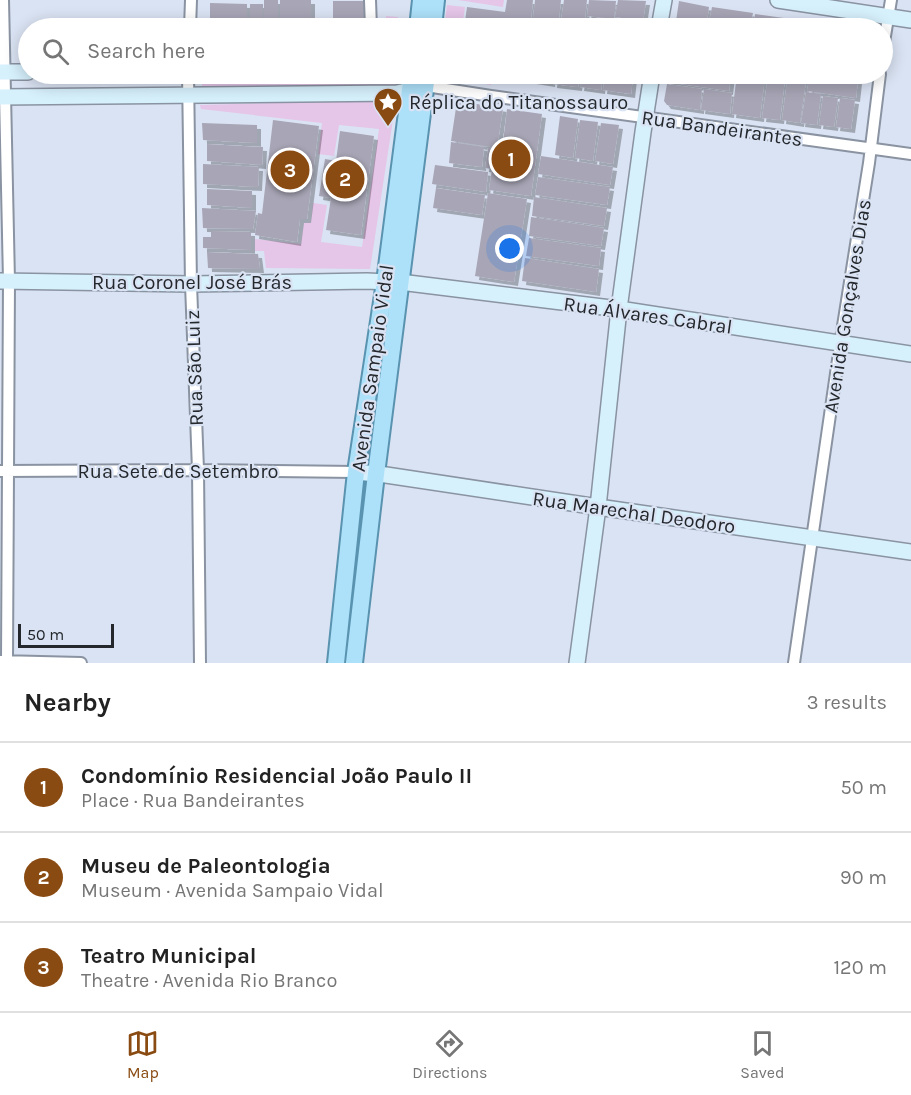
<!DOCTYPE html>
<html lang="en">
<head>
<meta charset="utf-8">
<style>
	body { margin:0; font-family:Karla,sans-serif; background:#f2f2f2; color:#222 }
	.scale { position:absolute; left:18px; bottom:15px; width:96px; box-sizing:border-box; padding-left:6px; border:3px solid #24282d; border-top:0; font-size:16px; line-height:21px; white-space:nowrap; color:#24282d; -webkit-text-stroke:4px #dae3f3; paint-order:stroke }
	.you { position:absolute; left:510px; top:249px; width:21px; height:21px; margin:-15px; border:4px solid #fff; border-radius:50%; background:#1a73e8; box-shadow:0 0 0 9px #1a73e833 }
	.badge { display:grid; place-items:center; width:39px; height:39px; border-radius:50%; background:#8a4b12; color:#fff; font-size:20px; font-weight:700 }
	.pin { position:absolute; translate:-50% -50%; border:3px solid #fff; box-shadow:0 2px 6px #0006 }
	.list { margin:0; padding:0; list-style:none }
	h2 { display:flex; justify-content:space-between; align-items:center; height:78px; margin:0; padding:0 24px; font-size:26px }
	h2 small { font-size:20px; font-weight:400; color:#767676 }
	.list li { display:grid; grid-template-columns:39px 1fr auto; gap:18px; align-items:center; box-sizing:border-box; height:90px; padding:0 24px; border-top:2px solid #e0e0e0 }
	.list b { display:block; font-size:22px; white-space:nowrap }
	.list p { margin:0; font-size:20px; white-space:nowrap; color:#767676 }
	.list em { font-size:20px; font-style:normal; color:#767676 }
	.icon { flex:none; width:33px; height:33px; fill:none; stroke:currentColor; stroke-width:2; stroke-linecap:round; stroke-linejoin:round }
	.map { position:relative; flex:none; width:911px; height:663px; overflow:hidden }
	.search { position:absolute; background:#fff; box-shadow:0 3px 15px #0003; left:18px; right:18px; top:18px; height:66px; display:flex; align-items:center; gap:15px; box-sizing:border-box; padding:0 21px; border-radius:33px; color:#767676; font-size:22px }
	.sheet { height:348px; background:#fff }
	nav { display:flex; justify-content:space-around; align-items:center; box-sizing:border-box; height:84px; border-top:2px solid #e0e0e0; background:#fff; font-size:16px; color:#767676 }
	nav a { display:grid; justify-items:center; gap:3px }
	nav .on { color:#8a4b12 }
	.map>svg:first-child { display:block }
</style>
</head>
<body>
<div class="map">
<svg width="911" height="663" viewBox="0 0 911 663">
	<defs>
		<filter id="shadow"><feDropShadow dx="4" dy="4" stdDeviation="0" flood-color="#0004"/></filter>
	</defs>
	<rect width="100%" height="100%" fill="#dae3f3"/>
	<!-- green -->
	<path fill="#e5c5e8" d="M458 0H504L503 7Z
		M447 5 465 7 462 28H444Z
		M386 16 398 17 397 28H386Z
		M438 74H493L491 85 438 76Z
		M202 79H398L397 87H202Z
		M396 100 370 269 266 268 264 251H255V239L301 244 304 223H311L313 203 327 205 321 242 362 247 379 129 339 125 334 156 318 154 322 123 201 109 200 105Z"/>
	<!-- building -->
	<path fill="#a8a6b6" filter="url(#shadow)" d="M264 0H278V28H264Z
		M280 0H311V20H303V28H280Z
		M507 0H533L530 28H464L467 7 505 12Z
		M535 0H561L558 28H532Z
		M564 0H587L585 18H591L590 28H560Z
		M589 0 616 1 614 19 587 16Z
		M618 0 646 1 643 21 615 17Z
		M333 1H365V28H347V23H333Z
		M679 1 709 7 706 28H675Z
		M210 3 247 4V28H210Z
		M250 4H263V28H250Z
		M712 7 753 13 750 28H708Z
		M755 14 791 19 789 28H753Z
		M593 18 611 21 610 28H592Z
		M793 19 836 26V28H792Z
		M305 21 327 22V28H304Z
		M614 21 642 25 641 28H613Z
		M331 25H344V28H331Z
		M503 74H524L523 78 503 75Z
		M527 74H552L551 83 526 79Z
		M554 74H580L578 87 553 84Z
		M582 74H603L601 90 580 87Z
		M605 74 633 77 631 94 603 90Z
		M668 74H731L729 91 667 82Z
		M737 74 765 76 760 118 732 114Z
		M788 74H807L800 123 782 120Z
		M810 74 858 80 856 98 807 91Z
		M835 74H859V78L835 75Z
		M768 76 785 79 780 120 762 118Z
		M667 84 702 89 700 110 667 105 664 101Z
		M704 89 732 93 730 114 701 110Z
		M806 92 821 94 817 125 801 123Z
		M823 96 838 98 834 127 819 125Z
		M840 98 855 100 851 129 836 127Z
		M457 101 503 108 497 148 451 141Z
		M507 109 542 114 531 196 489 190 492 169 485 168 488 148 502 150Z
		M560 116 578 119 573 158 555 155Z
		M273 120 319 126 307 219H300L297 242 255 235 258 213 262 214Z
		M580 120 598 122 593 161 575 158Z
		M202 123 257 125V143L203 140Z
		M601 123 619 125 613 164 595 161Z
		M340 131 374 136 361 235 326 230 331 198 319 196 325 159 336 161Z
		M451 142 484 147 482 167 449 163Z
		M207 144 263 147 262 165 207 161Z
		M541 156 613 167 610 185 538 174Z
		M203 164 259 167 258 187 203 184Z
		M435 165 488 172 486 192 432 184Z
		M538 177 610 187 607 205 535 195Z
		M436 188 485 195 482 215 433 208Z
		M207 189 252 191V208L207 205Z
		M488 193 527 199 514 282 475 276Z
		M534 197 607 208 604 226 532 216Z
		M202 208 256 211 253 229 203 228Z
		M531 217 604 228 601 246 529 236Z
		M211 231 251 232V250L203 248V237H211Z
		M529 238 601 248 599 266 526 256Z
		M207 252 258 254 260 269 208 268Z
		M525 258 599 269 596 292 522 281Z"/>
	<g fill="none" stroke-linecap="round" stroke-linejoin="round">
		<!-- street casing -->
		<g stroke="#8a93a1" stroke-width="14">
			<path id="street" d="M3 0 9 281 7 661
				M370 0 371 28
				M190 28 191 0
				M882 54 891 0
				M188 74 191 284 198 470 200 663
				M426 86 491 96 911 154
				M0 471 198 470 356 472
				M0 661 81 663
				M794 663 842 332 869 163 880 74"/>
		</g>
		<!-- secondary casing -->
		<g stroke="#8a93a1" stroke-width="18">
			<path id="secondary" d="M778 0 911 20
				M659 28 664 0
				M0 72H28
				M0 97 397 93 419 88
				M0 281 191 284 367 281 408 283 619 309 911 354
				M356 472 386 475 598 507 911 552
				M577 663 598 507 619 309 643 132 652 74"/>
		</g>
		<!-- primary casing -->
		<g stroke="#5993af" stroke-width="20">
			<path id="primary" d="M418 28 421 0
				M433 28 436 0
				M336 663 356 472 385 282 412 74
				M354 663 376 474 427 74"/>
		</g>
		<!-- street -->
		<use href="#street" stroke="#fff" stroke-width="10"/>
		<!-- secondary -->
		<use href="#secondary" stroke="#d6f0fc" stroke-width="15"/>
		<!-- primary -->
		<use href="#primary" stroke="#ade0f9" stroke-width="16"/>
	</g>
	<!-- icons -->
	<defs>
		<g id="sight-pin" transform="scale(1.5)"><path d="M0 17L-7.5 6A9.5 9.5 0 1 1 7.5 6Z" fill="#8a4b12" stroke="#dae3f3"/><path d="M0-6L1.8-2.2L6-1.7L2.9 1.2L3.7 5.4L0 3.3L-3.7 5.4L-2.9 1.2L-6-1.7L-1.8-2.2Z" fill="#fff"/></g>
	</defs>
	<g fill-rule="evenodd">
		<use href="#sight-pin" x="388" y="102"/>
	</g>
	<g text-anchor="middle" stroke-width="4.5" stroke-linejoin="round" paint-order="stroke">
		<!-- poi labels -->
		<g font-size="20" fill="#24282d" stroke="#dae3f3" text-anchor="start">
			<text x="409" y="109">Réplica do Titanossauro</text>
		</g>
		<!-- street labels -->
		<g font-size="20" fill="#24282d" stroke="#dae3f3">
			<text transform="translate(722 128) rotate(8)" y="7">Rua Bandeirantes</text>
			<text x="192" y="289">Rua Coronel José Brás</text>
			<text transform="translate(847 306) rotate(-81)" y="7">Avenida Gonçalves Dias</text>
			<text transform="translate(648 315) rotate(8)" y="7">Rua Álvares Cabral</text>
			<text transform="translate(194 368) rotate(-92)" y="7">Rua São Luiz</text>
			<text transform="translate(372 368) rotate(-82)" y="7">Avenida Sampaio Vidal</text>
			<text x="178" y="478">Rua Sete de Setembro</text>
			<text transform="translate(634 512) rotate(8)" y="7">Rua Marechal Deodoro</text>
		</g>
	</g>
</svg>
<div class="scale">50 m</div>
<div class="you"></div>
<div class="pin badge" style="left:511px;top:159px">1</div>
<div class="pin badge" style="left:345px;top:179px">2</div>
<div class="pin badge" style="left:290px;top:170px">3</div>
<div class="search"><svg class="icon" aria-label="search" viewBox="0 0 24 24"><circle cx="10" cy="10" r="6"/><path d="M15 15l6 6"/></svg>Search here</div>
</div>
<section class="sheet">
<h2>Nearby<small>3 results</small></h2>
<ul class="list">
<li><span class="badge">1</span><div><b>Condomínio Residencial João Paulo II</b><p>Place · Rua Bandeirantes</p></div><em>50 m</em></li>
<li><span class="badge">2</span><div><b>Museu de Paleontologia</b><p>Museum · Avenida Sampaio Vidal</p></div><em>90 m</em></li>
<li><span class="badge">3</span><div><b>Teatro Municipal</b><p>Theatre · Avenida Rio Branco</p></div><em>120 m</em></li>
</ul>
</section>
<nav>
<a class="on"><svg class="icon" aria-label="map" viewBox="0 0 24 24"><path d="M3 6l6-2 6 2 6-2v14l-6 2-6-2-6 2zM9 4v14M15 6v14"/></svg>Map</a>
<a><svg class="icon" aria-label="directions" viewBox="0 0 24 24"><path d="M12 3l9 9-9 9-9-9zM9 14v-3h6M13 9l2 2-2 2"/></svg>Directions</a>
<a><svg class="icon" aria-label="saved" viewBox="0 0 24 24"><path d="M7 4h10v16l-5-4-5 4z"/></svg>Saved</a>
</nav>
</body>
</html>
